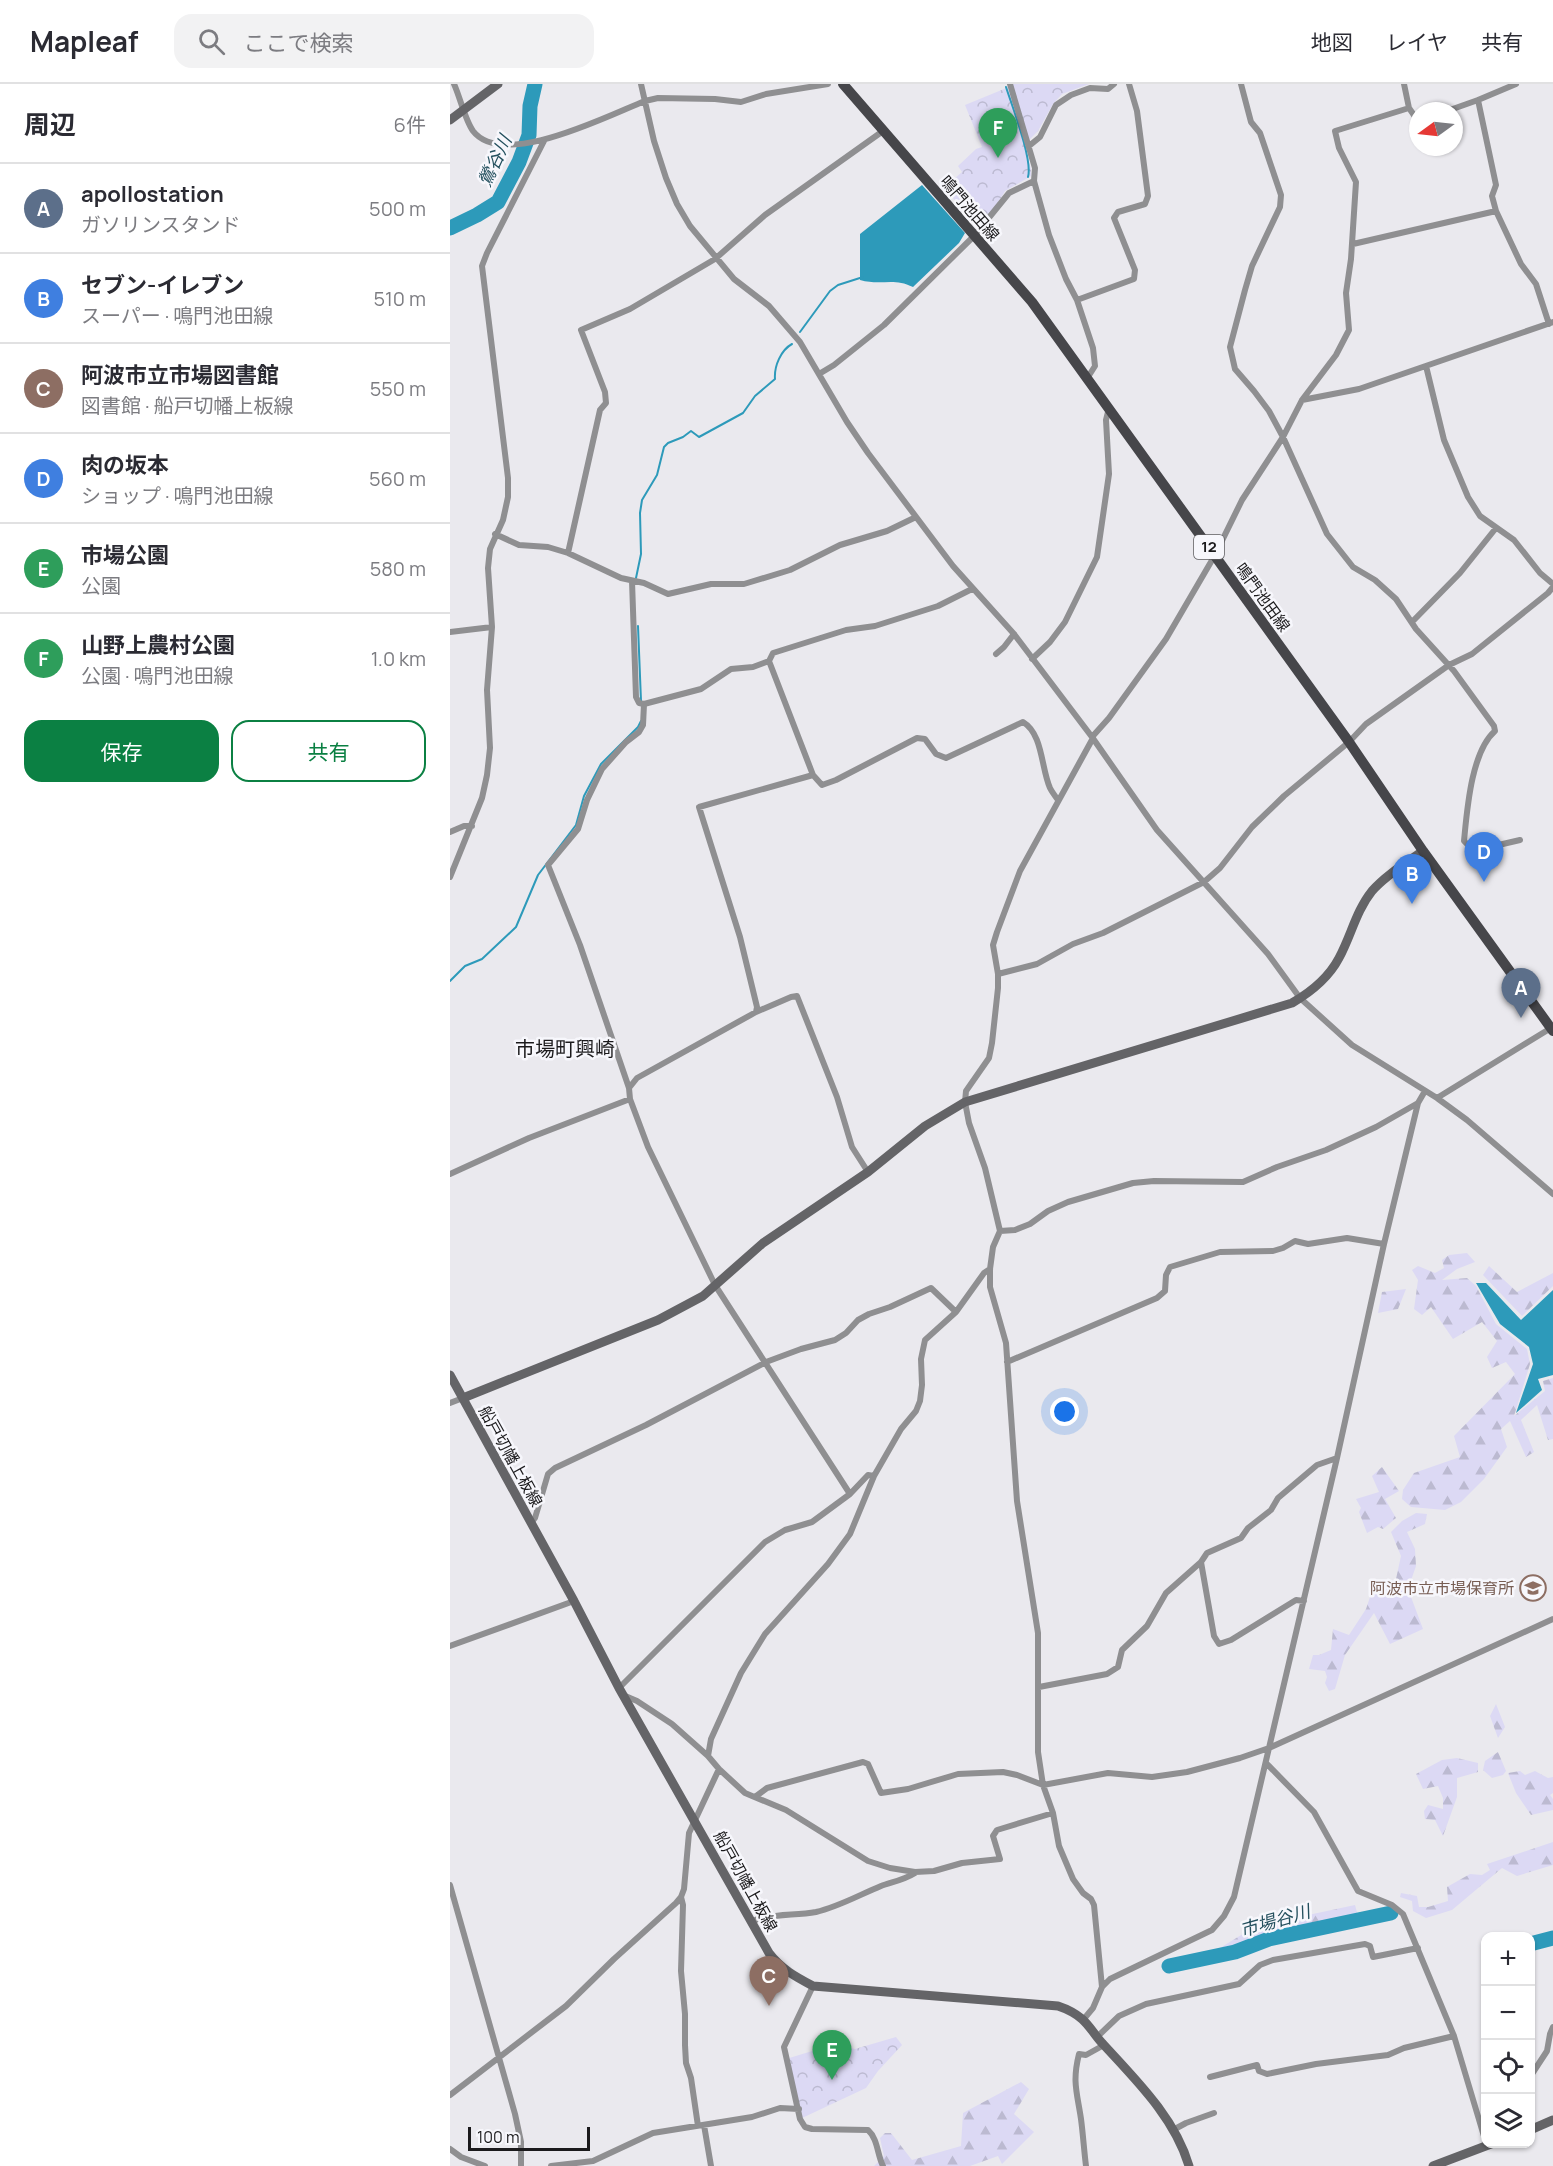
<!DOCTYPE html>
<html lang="ja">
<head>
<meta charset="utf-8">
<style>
	body { margin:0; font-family:Manrope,"Noto Sans JP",sans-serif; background:#f2f2f3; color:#2b2b33 }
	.controls { position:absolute; right:18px; bottom:18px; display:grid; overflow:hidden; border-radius:12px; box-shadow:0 2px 4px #0004 }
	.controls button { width:54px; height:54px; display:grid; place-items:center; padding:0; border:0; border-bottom:2px solid #e1e1e2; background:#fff; color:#2b2b33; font:30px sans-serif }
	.compass { position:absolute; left:959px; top:18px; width:54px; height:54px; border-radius:50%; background:#fff; box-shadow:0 2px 4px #0004; rotate:255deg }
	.scale { position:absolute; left:18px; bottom:15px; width:122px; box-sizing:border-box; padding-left:6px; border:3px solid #1b1a1c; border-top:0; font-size:16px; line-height:21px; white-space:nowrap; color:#1b1a1c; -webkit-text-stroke:4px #f7f7fc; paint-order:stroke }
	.you { position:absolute; left:615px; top:1328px; width:21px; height:21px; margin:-15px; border:4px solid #fff; border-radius:50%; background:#1a73e8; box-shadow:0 0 0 9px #1a73e833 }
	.badge { display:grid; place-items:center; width:39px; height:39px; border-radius:50%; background:#0b8043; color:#fff; font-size:20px; font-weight:700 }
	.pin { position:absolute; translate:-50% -50px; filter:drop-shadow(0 2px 3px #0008) }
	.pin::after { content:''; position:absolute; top:32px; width:21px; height:18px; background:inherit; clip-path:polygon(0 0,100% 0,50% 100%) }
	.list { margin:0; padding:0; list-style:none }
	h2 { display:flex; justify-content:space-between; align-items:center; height:78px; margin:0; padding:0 24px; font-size:26px }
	h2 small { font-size:20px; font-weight:400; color:#7c7c81 }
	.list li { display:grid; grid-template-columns:39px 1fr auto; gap:18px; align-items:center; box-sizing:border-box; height:90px; padding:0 24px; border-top:2px solid #e1e1e2 }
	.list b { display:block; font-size:22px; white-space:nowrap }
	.list p { margin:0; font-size:20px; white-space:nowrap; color:#7c7c81 }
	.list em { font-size:20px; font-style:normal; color:#7c7c81 }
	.actions { display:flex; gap:12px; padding:18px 24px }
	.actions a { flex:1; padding:14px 0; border:2px solid #0b8043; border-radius:18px; text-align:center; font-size:21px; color:#0b8043 }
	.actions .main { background:#0b8043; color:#fff }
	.icon { flex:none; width:33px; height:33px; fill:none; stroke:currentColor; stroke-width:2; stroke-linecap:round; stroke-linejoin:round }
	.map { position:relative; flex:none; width:1103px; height:2082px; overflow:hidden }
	header { display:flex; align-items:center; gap:36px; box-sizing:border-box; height:84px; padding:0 30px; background:#fff; border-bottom:2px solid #e1e1e2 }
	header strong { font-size:28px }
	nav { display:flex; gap:33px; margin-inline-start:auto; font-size:21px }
	.search { width:420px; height:54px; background:#f2f2f3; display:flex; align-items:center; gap:15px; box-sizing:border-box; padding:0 21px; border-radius:18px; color:#7c7c81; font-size:22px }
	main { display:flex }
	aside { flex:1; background:#fff }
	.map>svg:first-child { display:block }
</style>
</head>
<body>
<header>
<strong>Mapleaf</strong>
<div class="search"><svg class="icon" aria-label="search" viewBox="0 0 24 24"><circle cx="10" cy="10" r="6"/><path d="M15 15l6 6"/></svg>ここで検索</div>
<nav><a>地図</a><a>レイヤ</a><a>共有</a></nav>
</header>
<main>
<aside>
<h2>周辺<small>6件</small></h2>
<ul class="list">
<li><span class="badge" style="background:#5c6f8a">A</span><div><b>apollostation</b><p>ガソリンスタンド</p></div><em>500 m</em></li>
<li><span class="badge" style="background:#3f7fe0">B</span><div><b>セブン-イレブン</b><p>スーパー · 鳴門池田線</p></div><em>510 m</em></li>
<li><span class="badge" style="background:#8d6e63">C</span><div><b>阿波市立市場図書館</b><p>図書館 · 船戸切幡上板線</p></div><em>550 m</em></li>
<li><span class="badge" style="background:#3f7fe0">D</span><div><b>肉の坂本</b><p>ショップ · 鳴門池田線</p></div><em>560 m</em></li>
<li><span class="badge" style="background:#2e9e5b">E</span><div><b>市場公園</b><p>公園</p></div><em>580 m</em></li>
<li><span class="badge" style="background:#2e9e5b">F</span><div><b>山野上農村公園</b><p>公園 · 鳴門池田線</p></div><em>1.0 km</em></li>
</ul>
<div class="actions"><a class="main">保存</a><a>共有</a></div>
</aside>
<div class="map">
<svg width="1103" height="2082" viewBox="0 0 1103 2082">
	<defs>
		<pattern id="forest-firs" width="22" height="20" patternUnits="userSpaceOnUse" patternTransform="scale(1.5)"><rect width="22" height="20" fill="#dcd9f4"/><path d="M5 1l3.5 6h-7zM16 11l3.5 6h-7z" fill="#bcbad1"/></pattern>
		<pattern id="park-crowns" width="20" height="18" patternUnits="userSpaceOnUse" patternTransform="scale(1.5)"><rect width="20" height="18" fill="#dcd9f4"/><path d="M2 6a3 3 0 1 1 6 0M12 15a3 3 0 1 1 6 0" fill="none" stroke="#bcbad1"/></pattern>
	</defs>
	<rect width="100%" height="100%" fill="#eae9ee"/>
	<!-- forest -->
	<path fill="url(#forest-firs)" d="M1017 1169 1025 1178 1007 1185 992 1196 1017 1194 1026 1202 1046 1240 1077 1265 1080 1280 1064 1332 1095 1307 1093 1297 1103 1294V1355L1098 1356 1087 1321 1071 1336 1084 1368 1076 1373 1060 1337 1051 1345 1057 1363 1034 1395 1011 1418 995 1426 961 1423 952 1415 953 1406 964 1389 1010 1373 1004 1352 1065 1290 1056 1278 1042 1284 1037 1273 1047 1257 1032 1238 1003 1255 981 1223 972 1231 964 1225 968 1196 962 1186 968 1182 985 1189 994 1184 992 1176 999 1171Z
		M1039 1182 1067 1208 1103 1189V1202L1072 1232 1033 1191Z
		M956 1205 948 1225 928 1229 932 1208Z
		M932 1383 949 1407 935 1415 946 1434 933 1445 928 1443 917 1449 909 1428 911 1424 906 1415 929 1408 922 1392Z
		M966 1429 977 1430 975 1440 957 1448 965 1465 966 1482 958 1505 973 1545 940 1560 924 1529 895 1571 885 1605 879 1607 875 1599 877 1593 875 1587 859 1585 863 1571H869L881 1566 883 1545 899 1551 916 1525 921 1510 931 1505 946 1495 951 1472 941 1448 952 1437Z
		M1046 1620 1055 1643 1048 1654 1040 1632Z
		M1048 1668 1056 1687 1053 1691 1042 1694 1033 1686 1035 1677Z
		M1007 1674 1028 1679V1688L1007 1694V1713L993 1752 985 1736 975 1735 974 1727 978 1721 993 1725V1714L988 1702 973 1705 966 1690 992 1676Z
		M1070 1687 1075 1691 1085 1687 1098 1694 1103 1693V1709L1100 1711 1103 1715V1726L1081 1731 1066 1709 1058 1689Z
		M1103 1758V1781L1067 1792 1052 1784 1002 1826 976 1834 963 1827 962 1817 950 1813 951 1809 967 1812 969 1823H978L998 1817 997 1803 1020 1790 1032 1791 1040 1786 1037 1780Z
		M905 1821 908 1832 820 1850 785 1865 766 1870 765 1867 801 1845 830 1837Z
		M571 1998 579 2005 564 2030 584 2048 552 2080 548 2072 520 2082H424L434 2072 430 2054 435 2049H441L462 2076 511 2062 513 2029Z"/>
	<!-- park -->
	<path fill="url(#park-crowns)" d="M561 0H652H639L612 10 603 20 588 47 575 60 581 86V92L555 107 546 122 527 141 494 104 512 88 508 82 526 65 532 63 515 21 554 5Z
		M446 1953 452 1961 428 1987 416 2004 350 2035 336 1975 385 1960 405 1965Z"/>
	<!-- water -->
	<path fill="#2d9aba" d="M472 101 515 149 509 159 463 203C443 193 432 202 410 196V150Z
		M1026 1199H1036L1071 1236 1103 1206V1291L1088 1295 1092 1306 1066 1329 1083 1280 1079 1263 1050 1240Z"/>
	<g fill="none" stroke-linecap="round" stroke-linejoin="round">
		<!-- stream -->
		<path stroke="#2d9aba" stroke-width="2" d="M556 3C562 22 583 76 578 93
			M350 248 380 207 388 201 413 193
			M186 494 191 470 190 429 192 416 207 391 214 363 218 359 233 353 241 347 249 353 293 329 305 312 325 295C324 282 331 266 342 260
			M188 542 191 617
			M0 897 15 882 32 875 66 843 88 791 126 741 134 712 151 680 188 643 191 637"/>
		<!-- river -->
		<path stroke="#2d9aba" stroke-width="15" d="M0 144 27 131 48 118 69 78 79 51 80 22 85 0
			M1080 1860 1103 1854
			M719 1882 785 1868 819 1855 941 1829"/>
		<!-- street -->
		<path stroke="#8f8f91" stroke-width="6" d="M4 0C10 13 15 36 23 47 53 86 159 31 195 17L208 14 265 15 291 18 316 10 378 0
			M191 0 204 57 216 94 227 120 240 142 284 195 319 222 350 258 397 338 418 369 503 482 564 550 642 653 707 746 818 870 850 914 902 961 987 1014 1017 1036 1103 1110
			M560 0 585 84 584 97 599 151 616 195 627 216 643 264 645 282 638 293
			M791 0 801 38 810 49 831 111 830 123 802 182 795 206 780 263 785 285 804 307 819 327 833 353 877 450 903 483 925 496 946 515 966 545 1004 587 1044 642 1045 647C1021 668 1017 727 1014 757L1023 766H1027L1070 756
			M954 0 959 24
			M1066 0 1028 16 1046 101 1042 112 1046 127 1071 180 1086 200 1099 240
			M997 27 1028 16
			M579 62 590 53 606 21 621 11 640 4 658 5 664 0
			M903 160 1046 127
			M627 216 684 195 685 186 664 134 668 128 695 120 698 112 687 27 679 0
			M976 282 994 356 1018 413 1030 432 1064 456 1090 489 1103 500
			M369 290 384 281 434 241 524 152 559 109 584 97
			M852 316 909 305 1103 238
			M45 450 69 461 98 463 118 469 171 494 194 499 218 510 261 500H294L340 486 390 461 437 447 466 433
			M118 469 150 326 156 319 155 308 131 246 180 225 265 175 315 131 433 47
			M182 497 186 613 189 619 194 620 251 605 281 585 303 583 319 577 323 569 396 546 425 542 488 522 522 505
			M962 538 1010 489 1046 444
			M0 548 42 543
			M546 570 554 563 564 550
			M582 575 600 558 615 538 647 473 659 390 656 336 659 324
			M319 577 363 691 372 701 386 696 467 654 475 655 486 670 496 674 573 638C593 650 591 684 600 704 602 708 605 712 608 716
			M194 620 193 641 189 648 176 658 152 685 137 716 128 745 98 781 130 861 179 1004 180 1015 198 1063 265 1201 400 1410
			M642 653 659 634 716 555 765 471 792 416 833 353 852 316 886 271 899 246 896 209 901 175 906 98 889 64 885 47 959 24 968 37
			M643 654 570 787 547 848 543 861 548 890V904L542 959 539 974 516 1007 515 1018 519 1039 535 1084 550 1147 543 1163 540 1185V1203L556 1259 567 1417 588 1549V1668L593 1701 603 1729 609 1762 623 1795 633 1809 641 1815 644 1821 652 1903
			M0 748 14 742H22
			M0 793 32 714 37 691 40 664 37 606 42 543 38 484 40 465 53 436 58 413V394L32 182 37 169 94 57
			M548 890 587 880 623 860 653 849 754 798 770 784 802 743 834 712 899 658 916 640 999 581 1022 570 1098 509 1103 503
			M306 928 307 923 290 853 249 723 363 691
			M179 1004 187 994 306 928 341 913 347 912 387 1013 402 1063 418 1088
			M987 1014 1101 944
			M0 1090 79 1054 180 1015
			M550 1147 565 1146 580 1140 598 1127 618 1118 683 1099 704 1097 793 1098 827 1083 876 1066 926 1043 968 1019
			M557 1278 707 1214 715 1207 716 1191 720 1183 770 1168 823 1167 833 1164 845 1157 858 1160 897 1154 934 1160
			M0 1319 13 1314
			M81 1439 85 1434 98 1390 105 1384 196 1341 316 1278 351 1265 385 1256 396 1249 408 1236 419 1230 440 1223 481 1204 506 1228
			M751 1478 764 1552 769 1560 781 1556 846 1516 854 1517
			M0 1562 124 1517
			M589 1603 657 1590 668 1583 672 1566 697 1542 716 1509 751 1478 757 1469 791 1454 798 1444 821 1426 828 1414 867 1381 887 1374
			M169 1604 315 1458 335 1446 362 1438 400 1410 418 1391 424 1392
			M173 1611 187 1617 222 1640 258 1672 269 1685 295 1709 336 1726 418 1777 440 1784 465 1788 484 1787 512 1779 550 1775 543 1752 547 1746 603 1729
			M258 1672 261 1655 291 1589 315 1550 378 1480 400 1450 424 1392 451 1345 466 1327 470 1317 472 1301 471 1275 475 1256 506 1228 534 1189 540 1185
			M816 1679 864 1728 908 1807 942 1821 953 1830 1004 1952 1036 2059
			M305 1713 317 1704 413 1678 418 1680 431 1709 458 1705 508 1690 553 1688 567 1691 593 1701 658 1689 702 1693 737 1688 790 1674 819 1664 1103 1535
			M0 1801 65 2030 71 2058V2082
			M231 1813 233 1821 231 1887 235 1930V1961L236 1979 241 1994 248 2042
			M302 1837C324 1829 344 1832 366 1828 388 1823 409 1811 431 1802 442 1798 454 1796 465 1789
			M363 1902 334 1963 350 2035 355 2043 362 2045 418 2046C428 2055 427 2070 433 2082
			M633 1936 643 1924 652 1903 660 1895 762 1846 774 1832 784 1813 887 1374 934 1160 968 1019 975 1007
			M647 1953 669 1932 696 1920 789 1900 810 1881 823 1876 915 1860 920 1862 923 1873 968 1864
			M760 1993 807 1981 809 1987 817 1990 866 1980 938 1971 954 1964 1004 1952
			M1080 1993 1097 1967 1100 1950 1103 1943
			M0 2011 116 1922 164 1875 226 1819 231 1813 234 1805 239 1749 269 1685
			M254 2041 261 2082
			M723 2046 736 2039 764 2029
			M0 2065 11 2073 35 2082
			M101 2082 143 2077 203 2049 302 2033 330 2024 349 2025
			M636 2082C634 2066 633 2050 631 2035 627 2008 622 1998 629 1970L636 1971 654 1961"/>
		<!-- secondary -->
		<path stroke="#646467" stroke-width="9" d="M0 36 48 0
			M0 1291 124 1517 169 1604 319 1869C331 1885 346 1893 363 1902L608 1922C617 1925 625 1929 632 1935 640 1942 646 1953 653 1960 686 1996 725 2034 739 2082
			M13 1314 208 1236 253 1212 313 1159 418 1088 475 1042 515 1018 842 919C861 908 879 893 889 874 901 852 906 827 922 807 936 791 956 779 973 767
			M1080 2046 1103 2036
			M983 2082 1041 2060"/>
		<!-- primary -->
		<path stroke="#46464a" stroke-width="10" d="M393 0 582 218 899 658 973 767 1103 947"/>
	</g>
	<!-- icons -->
	<defs>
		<g id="school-ring" transform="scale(1.35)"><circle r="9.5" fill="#f7f7fc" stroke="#8d6e63" stroke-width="1.5"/><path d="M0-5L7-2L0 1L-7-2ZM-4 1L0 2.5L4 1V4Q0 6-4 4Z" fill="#8d6e63"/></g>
	</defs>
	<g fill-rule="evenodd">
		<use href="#school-ring" x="1083" y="1504"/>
	</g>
	<g text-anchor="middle" stroke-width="5" stroke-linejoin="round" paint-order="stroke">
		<!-- shield labels -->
		<rect fill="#f7f7fc" stroke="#5d5c5f" stroke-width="1.5" x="744" y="451" width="30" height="24" rx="4.5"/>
		<g font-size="15" font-weight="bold" fill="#1b1a1c">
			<text x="759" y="468">12</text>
		</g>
		<!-- street labels -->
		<g font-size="16" fill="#1b1a1c" stroke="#f7f7fc">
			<text transform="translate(520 124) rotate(49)" y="6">鳴門池田線</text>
			<text transform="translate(813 513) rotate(54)" y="6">鳴門池田線</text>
			<text transform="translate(61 1372) rotate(61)" y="6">船戸切幡上板線</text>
			<text transform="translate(296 1797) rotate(61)" y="6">船戸切幡上板線</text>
		</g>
		<!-- education labels -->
		<g font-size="16" fill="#785e54" stroke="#f7f7fc" text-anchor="end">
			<text x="1064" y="1510">阿波市立市場保育所</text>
		</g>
		<!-- water labels -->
		<g font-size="18" font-style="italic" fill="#24505e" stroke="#f7f7fc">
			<text transform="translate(45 77) rotate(-65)" y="6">鶯谷川</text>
			<text transform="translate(825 1837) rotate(-16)" y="6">市場谷川</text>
		</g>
		<!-- quarter labels -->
		<g font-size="20" fill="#1b1a1c" stroke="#f7f7fc">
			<text x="115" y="972">市場町興崎</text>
		</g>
	</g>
</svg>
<div class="controls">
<button>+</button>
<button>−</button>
<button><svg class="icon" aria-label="locate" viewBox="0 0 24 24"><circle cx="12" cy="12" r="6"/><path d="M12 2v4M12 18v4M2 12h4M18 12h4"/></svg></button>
<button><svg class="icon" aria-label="layers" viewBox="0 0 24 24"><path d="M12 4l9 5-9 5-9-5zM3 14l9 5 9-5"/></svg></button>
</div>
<svg class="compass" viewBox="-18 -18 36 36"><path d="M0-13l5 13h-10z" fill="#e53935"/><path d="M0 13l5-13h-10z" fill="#7c7c81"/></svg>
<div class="scale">100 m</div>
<div class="you"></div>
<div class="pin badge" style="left:1071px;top:934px;background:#5c6f8a">A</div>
<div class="pin badge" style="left:962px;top:820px;background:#3f7fe0">B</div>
<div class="pin badge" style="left:319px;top:1922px;background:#8d6e63">C</div>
<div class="pin badge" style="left:1034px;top:798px;background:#3f7fe0">D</div>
<div class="pin badge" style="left:382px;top:1996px;background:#2e9e5b">E</div>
<div class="pin badge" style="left:548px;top:74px;background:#2e9e5b">F</div>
</div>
</main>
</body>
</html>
